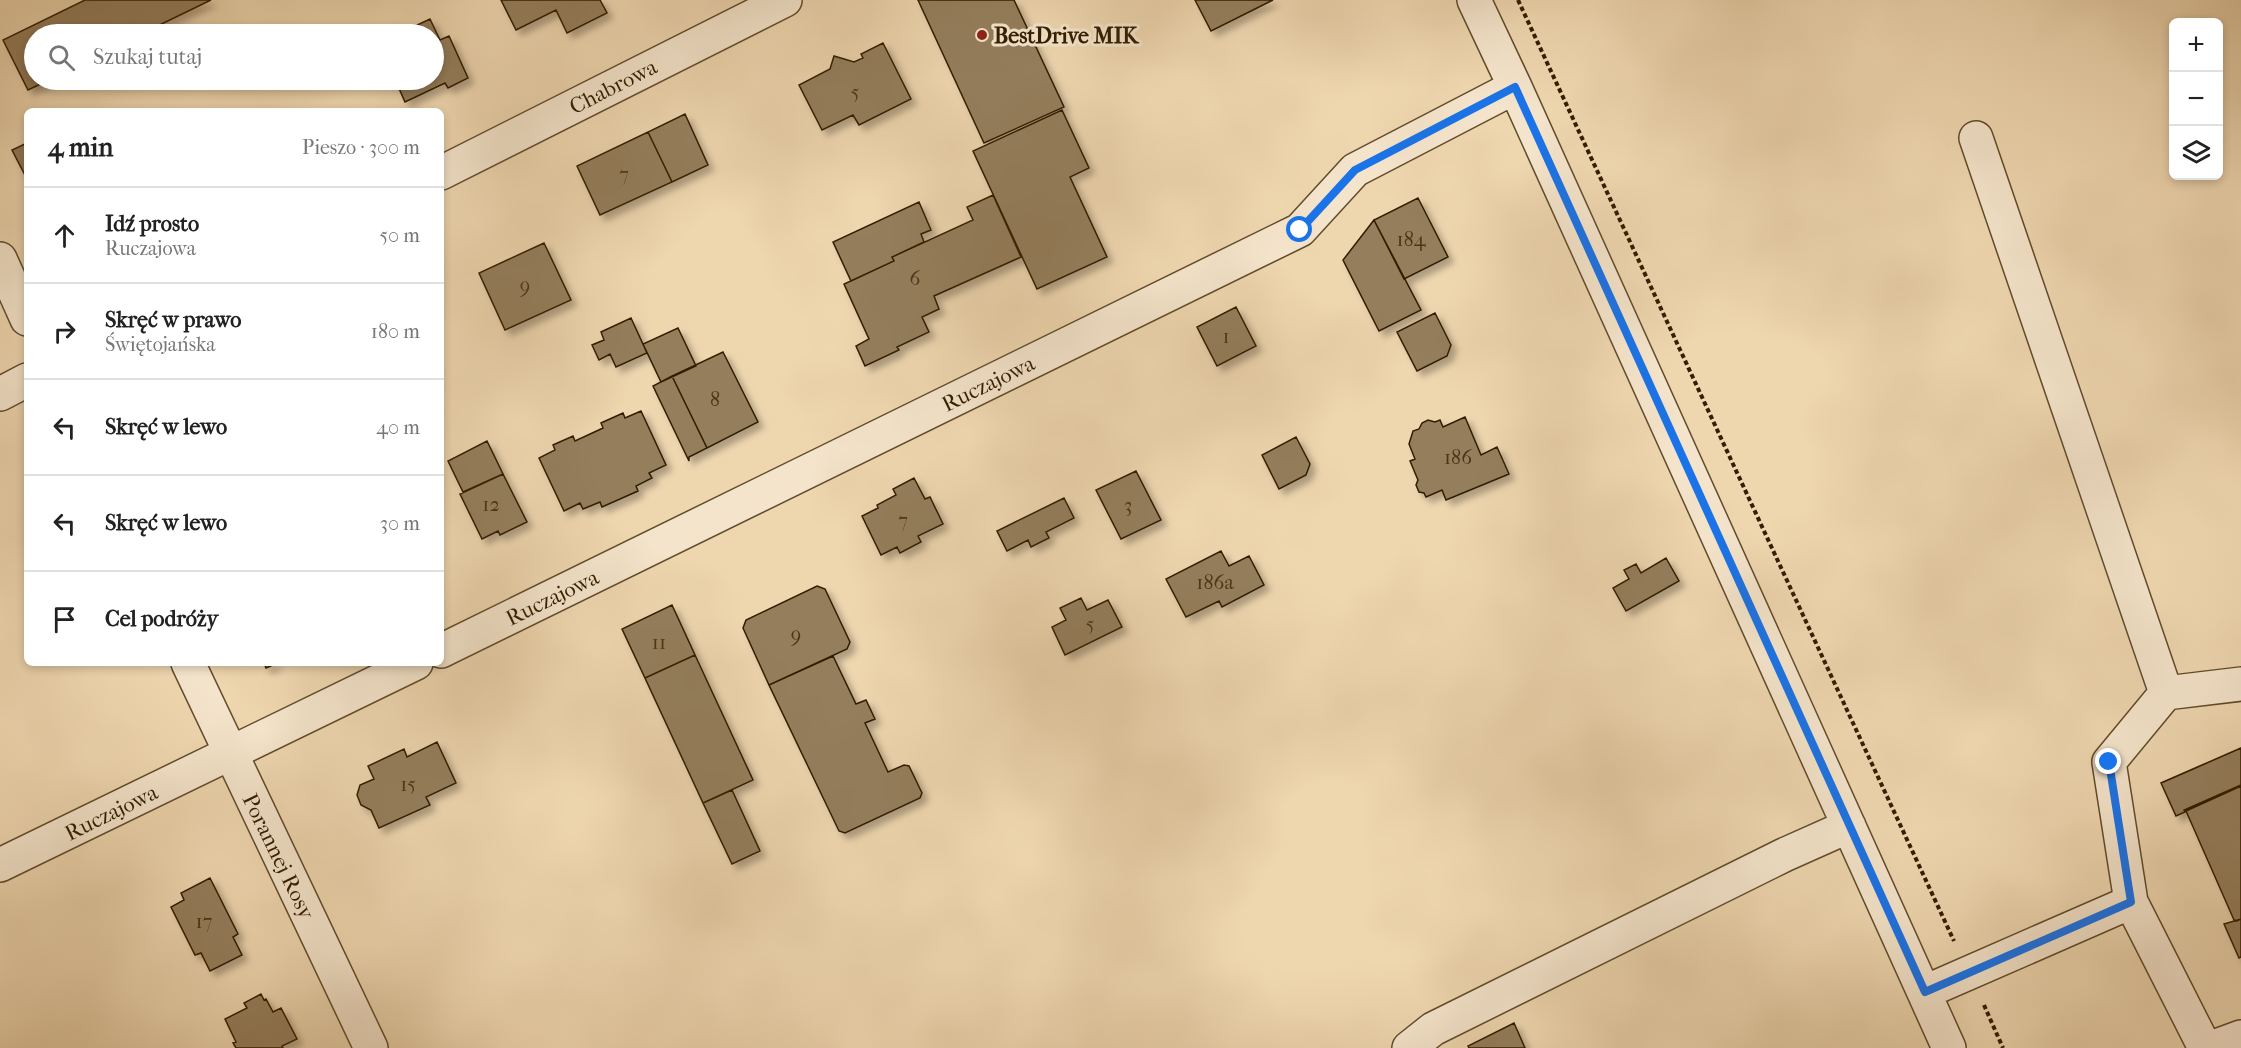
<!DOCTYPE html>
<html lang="pl">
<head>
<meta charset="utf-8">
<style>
	body { margin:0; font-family:"IM FELL French Canon",serif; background:#f2f2f2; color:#222 }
	.controls { position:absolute; right:18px; top:18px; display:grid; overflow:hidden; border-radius:9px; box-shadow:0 3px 9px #0003 }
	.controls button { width:54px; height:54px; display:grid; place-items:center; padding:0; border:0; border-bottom:2px solid #e0e0e0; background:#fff; color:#222; font:30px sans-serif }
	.stop { position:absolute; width:18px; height:18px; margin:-14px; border:4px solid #1a73e8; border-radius:50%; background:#fff }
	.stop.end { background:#1a73e8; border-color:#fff; box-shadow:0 2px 6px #0008 }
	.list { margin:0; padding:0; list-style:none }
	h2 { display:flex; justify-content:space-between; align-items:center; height:78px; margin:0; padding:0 24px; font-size:26px }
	h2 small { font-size:20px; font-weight:400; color:#767676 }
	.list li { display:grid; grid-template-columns:39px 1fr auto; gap:18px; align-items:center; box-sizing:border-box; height:96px; padding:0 24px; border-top:2px solid #e0e0e0 }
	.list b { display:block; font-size:22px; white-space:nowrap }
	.list p { margin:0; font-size:20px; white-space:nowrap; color:#767676 }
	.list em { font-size:20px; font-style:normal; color:#767676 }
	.icon { flex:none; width:33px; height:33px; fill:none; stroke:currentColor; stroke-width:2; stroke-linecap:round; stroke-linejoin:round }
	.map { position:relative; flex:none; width:2241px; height:1048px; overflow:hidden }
	.search { position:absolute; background:#fff; box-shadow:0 3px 9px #0003; left:24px; top:24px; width:420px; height:66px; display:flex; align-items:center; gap:15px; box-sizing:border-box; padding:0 21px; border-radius:33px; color:#767676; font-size:22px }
	.panel { position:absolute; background:#fff; box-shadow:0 3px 9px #0003; left:24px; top:108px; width:420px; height:558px; border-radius:9px }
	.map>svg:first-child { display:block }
</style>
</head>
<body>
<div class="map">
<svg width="2241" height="1048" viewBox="0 0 2241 1048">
	<defs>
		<filter id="shadow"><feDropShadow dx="5.5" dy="5.5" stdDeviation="3" flood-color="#0004"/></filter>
	</defs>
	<rect width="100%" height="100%" fill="#eed6af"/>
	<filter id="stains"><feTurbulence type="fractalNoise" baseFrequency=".00333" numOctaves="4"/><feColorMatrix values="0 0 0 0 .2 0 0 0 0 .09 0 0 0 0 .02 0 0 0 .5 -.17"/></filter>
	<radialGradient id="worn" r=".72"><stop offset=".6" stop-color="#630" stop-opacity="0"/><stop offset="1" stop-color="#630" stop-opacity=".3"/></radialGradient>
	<!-- building -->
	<path fill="#947e5b" stroke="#321e00" stroke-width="1.5" filter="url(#shadow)" d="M85 0H211L141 34H34V80H49L28 90 3 40Z
		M501 0H600L607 13 567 33 556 10 516 30Z
		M918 0H1014L1064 107 984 143Z
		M1195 0H1273L1211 31Z
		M430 19 440 40 449 36 468 78 448 88 445 83 405 102 397 84 389 80H434V34H398Z
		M883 43 911 99 859 125 853 115 822 130 799 85 830 69 834 56 854 62 863 58 861 54Z
		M1062 110 1089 168 1070 177 1107 257 1037 289 973 151Z
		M685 114 708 165 672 182 648 132Z
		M648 132 672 182 600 215 577 166Z
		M27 143V179L12 150Z
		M993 195 1021 257 934 296 939 309 922 317 929 332 897 347 899 350 865 366 856 346 869 339 844 284 894 261 892 257 973 220 967 207Z
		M1418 198 1448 257 1404 279 1374 220Z
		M919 202 931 230 921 234 924 242 892 257 894 261 851 281 833 242Z
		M1374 220 1421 310 1379 331 1343 260Z
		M544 243 571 300 505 330 479 273Z
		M1236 307 1256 346 1217 366 1197 327Z
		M1435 313 1451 345 1447 356 1417 371 1397 332Z
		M631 318 647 353 616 367 610 354 599 360 592 345 604 340 601 332Z
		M678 328 696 366 661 382 643 344Z
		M723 352 758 422 707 448 672 376Z
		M672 376 707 448 689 457V461L653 386Z
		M641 411 666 465 649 473 652 478 636 486 638 491 602 507 600 502 583 509 580 503 564 511 539 458 555 450 553 445 573 436 575 441 603 428 601 423 623 413 625 418Z
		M1465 417 1481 455 1497 447 1509 474 1446 500 1442 490 1426 497 1424 493 1419 492 1416 485 1418 480 1410 461 1415 459 1409 444 1413 431 1419 429 1422 423 1428 420 1435 422 1440 420 1443 427Z
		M1296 437 1310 464 1306 475 1279 489 1262 455Z
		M487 441 503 474 463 492 448 461Z
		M1136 471 1161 520 1121 539 1096 490Z
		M503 474 527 522 500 535 498 531 482 539 460 494Z
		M914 478 925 499 930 497 943 524 918 536 921 542 900 553 897 547 881 555 862 516 878 508 877 505 896 495 893 489Z
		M1064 498 1074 518 1046 532 1049 538 1031 547 1028 540 1007 551 997 531Z
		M1221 551 1229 566 1249 556 1264 585 1222 607 1219 601 1186 617 1166 579Z
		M1666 558 1679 581 1626 611 1613 588 1629 579 1624 570 1636 564 1641 573Z
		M817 586 825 589 850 642 847 649 769 685 743 628 746 620Z
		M1081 598 1087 610 1108 600 1122 627 1065 655 1052 627 1066 620 1060 608Z
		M672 605 695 655 645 678 622 629Z
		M695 655 753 780 703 803 645 678Z
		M833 656 856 704 866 700 875 719 865 723 888 772 904 765 909 766 922 793 920 798 845 833 839 831 769 685Z
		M264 663H278L266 668Z
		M437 742 456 783 426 797 430 805 379 828 371 810 361 805 357 795 360 785 374 779 368 766 404 749 407 757Z
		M2241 748V785L2184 810 2185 812 2176 816 2161 783Z
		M2241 786V919L2237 921 2234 920 2186 811Z
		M732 790 760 851 732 864 703 803Z
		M210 878 238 934 233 937 242 955 210 971 201 953 195 955 171 907 184 900 181 893Z
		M2241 919V957L2239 958 2224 924Z
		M261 994 264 1000 266 999 273 1012 281 1008 297 1039 282 1046 283 1048H236L233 1043 236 1042 225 1019 247 1008 244 1003Z
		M1514 1023 1525 1048H1469L1468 1046Z"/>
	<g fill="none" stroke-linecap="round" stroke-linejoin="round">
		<!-- minor casing -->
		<g stroke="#614c2c" stroke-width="36">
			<path id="minor" d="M1474 0 1515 87 1949 1048
				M1976 138 2166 693
				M441 173 785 0
				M0 259 27 319
				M0 394 27 380
				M441 651 1300 230 1355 170 1515 87
				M188 663 371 1048
				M0 865 416 663
				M1925 992 2131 902
				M1409 1048 1433 1029 1784 855 1849 826
				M2205 1048 2131 902 2109 762 2166 693 2241 684
				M2211 1048 2241 1037"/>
		</g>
		<!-- path -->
		<path stroke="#321e00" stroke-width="4" stroke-dasharray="4.5 3" stroke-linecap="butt" d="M1518 0 1954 941
			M1984 1005 2003 1048"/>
		<!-- minor -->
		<use href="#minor" stroke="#f4e4cb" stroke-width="33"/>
	</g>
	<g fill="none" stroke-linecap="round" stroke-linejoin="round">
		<!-- route -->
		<path stroke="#1a73e8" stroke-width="8" d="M1300 230 1355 170 1515 87 1925 992 2131 902 2109 762"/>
	</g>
	<!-- markers -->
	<circle fill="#8f2418" stroke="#f4e4cb" stroke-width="2" cx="982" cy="35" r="6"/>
	<g text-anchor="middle" stroke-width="6" stroke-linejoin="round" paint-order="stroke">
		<!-- number labels -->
		<g font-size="20" fill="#4a3617">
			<text x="855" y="99">5</text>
			<text x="624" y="181">7</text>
			<text x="1411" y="246">184</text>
			<text x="915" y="285">6</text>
			<text x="525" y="293">9</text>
			<text x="1226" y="343">1</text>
			<text x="715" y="406">8</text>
			<text x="1458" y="464">186</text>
			<text x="491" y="511">12</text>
			<text x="1128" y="512">3</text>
			<text x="903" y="527">7</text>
			<text x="1215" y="589">186a</text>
			<text x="1090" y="631">5</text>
			<text x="796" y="642">9</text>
			<text x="659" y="649">11</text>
			<text x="408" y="791">15</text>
			<text x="204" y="928">17</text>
		</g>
		<!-- poi labels -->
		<g font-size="22" font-weight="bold" fill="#321e00" stroke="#f4e4cb" text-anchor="start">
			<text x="994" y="43">BestDrive MIK</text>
		</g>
		<!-- street labels -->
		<g font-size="22" fill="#321e00" stroke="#f4e4cb">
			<text transform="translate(613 86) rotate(-27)" y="8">Chabrowa</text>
			<text transform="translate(988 383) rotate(-26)" y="8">Ruczajowa</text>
			<text transform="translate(552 597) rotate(-26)" y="8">Ruczajowa</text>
			<text transform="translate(111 812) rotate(-26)" y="8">Ruczajowa</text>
			<text transform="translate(279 856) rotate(64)" y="8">Porannej Rosy</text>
		</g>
	</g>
	<rect width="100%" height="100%" filter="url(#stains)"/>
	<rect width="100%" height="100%" fill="url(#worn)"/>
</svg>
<div class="controls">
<button>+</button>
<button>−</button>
<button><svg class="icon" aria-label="layers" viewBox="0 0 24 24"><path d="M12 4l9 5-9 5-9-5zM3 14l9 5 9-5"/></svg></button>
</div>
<div class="stop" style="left:1300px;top:230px"></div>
<div class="stop end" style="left:2109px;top:762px"></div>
<div class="search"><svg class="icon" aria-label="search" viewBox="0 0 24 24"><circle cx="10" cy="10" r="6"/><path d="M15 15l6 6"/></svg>Szukaj tutaj</div>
<section class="panel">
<h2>4 min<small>Pieszo · 300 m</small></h2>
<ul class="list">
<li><svg class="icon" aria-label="ahead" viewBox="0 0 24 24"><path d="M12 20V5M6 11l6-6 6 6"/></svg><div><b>Idź prosto</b><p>Ruczajowa</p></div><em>50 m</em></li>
<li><svg class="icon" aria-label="right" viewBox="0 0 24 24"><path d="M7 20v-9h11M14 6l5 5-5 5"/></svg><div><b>Skręć w prawo</b><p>Świętojańska</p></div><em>180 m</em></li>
<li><svg class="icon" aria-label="left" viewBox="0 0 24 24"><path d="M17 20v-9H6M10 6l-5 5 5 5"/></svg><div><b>Skręć w lewo</b></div><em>40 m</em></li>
<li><svg class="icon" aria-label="left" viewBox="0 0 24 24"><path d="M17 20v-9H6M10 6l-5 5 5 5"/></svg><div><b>Skręć w lewo</b></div><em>30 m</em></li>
<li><svg class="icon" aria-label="arrive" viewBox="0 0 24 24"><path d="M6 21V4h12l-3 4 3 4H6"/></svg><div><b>Cel podróży</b></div></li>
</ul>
</section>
</div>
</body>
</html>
